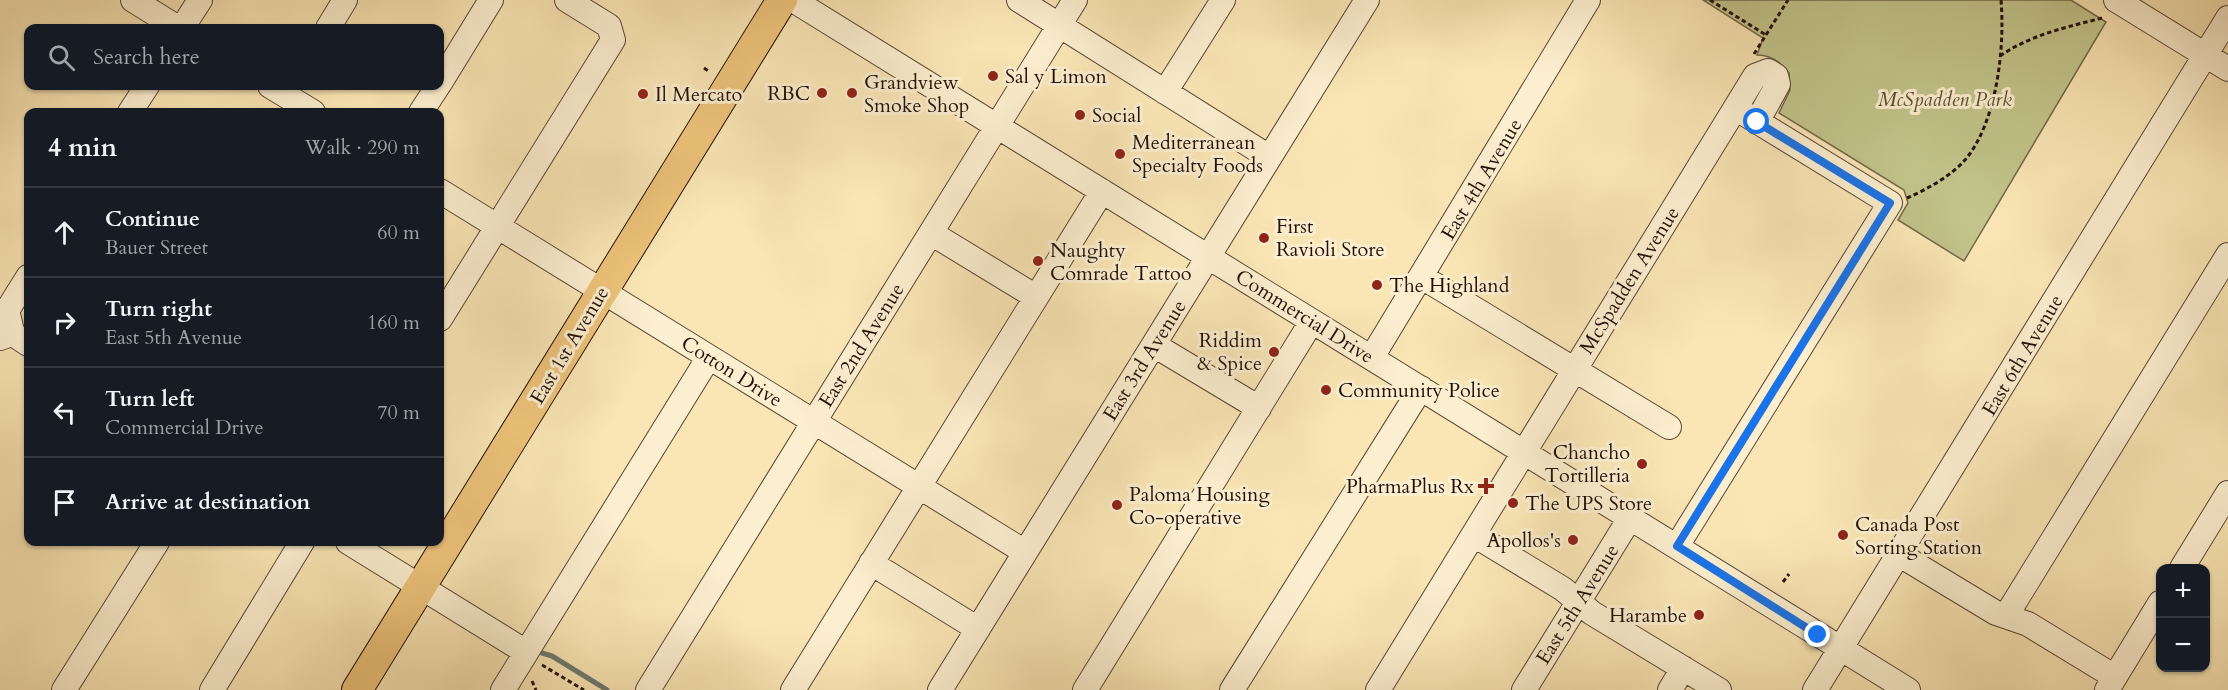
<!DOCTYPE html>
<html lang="en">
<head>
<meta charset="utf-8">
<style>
	body { margin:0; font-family:Cardo,serif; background:#20242c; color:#f1f3f6 }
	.controls { position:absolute; right:18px; bottom:18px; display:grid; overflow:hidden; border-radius:12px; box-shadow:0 2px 4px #0004 }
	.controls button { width:54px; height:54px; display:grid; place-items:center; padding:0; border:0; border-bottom:2px solid #363941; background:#171b24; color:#f1f3f6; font:30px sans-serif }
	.stop { position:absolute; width:18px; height:18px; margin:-14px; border:4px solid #1a73e8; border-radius:50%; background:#fff }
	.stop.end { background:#1a73e8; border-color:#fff; box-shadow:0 2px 6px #0008 }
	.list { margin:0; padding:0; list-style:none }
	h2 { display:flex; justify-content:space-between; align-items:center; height:78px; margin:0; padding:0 24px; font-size:26px }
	h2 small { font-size:20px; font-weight:400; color:#9ea1a6 }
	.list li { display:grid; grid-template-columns:39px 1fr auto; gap:18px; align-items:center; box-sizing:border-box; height:90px; padding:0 24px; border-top:2px solid #363941 }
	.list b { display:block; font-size:22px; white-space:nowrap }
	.list p { margin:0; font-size:20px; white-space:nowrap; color:#9ea1a6 }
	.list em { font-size:20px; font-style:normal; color:#9ea1a6 }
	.icon { flex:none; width:33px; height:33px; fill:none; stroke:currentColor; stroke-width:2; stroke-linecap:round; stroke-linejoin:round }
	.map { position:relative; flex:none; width:2228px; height:690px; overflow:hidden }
	.search { position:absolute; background:#171b24; box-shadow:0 2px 4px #0004; left:24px; top:24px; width:420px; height:66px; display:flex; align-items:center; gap:15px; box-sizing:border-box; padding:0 21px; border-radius:12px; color:#9ea1a6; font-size:22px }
	.panel { position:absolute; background:#171b24; box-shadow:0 2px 4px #0004; left:24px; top:108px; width:420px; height:438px; border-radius:12px }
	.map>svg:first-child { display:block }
</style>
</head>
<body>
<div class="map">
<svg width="2228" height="690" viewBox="0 0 2228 690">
	<rect width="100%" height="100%" fill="#fae6b5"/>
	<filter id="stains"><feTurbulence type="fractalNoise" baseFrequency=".00333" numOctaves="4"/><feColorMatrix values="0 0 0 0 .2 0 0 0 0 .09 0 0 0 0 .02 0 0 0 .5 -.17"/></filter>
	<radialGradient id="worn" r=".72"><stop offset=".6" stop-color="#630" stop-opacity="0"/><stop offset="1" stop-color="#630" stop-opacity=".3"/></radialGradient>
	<!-- green -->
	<path fill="#c2c48b" stroke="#726a4a" stroke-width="1.5" d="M1703 0H2071L2106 22 1964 261 1898 220 1908 203 1904 190 1779 113 1790 90 1789 73C1781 62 1771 55 1757 55L1763 38Z"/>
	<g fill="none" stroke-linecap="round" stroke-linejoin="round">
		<!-- stream -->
		<path stroke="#6d796e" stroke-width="5" d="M542 653 552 656 607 690"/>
		<!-- minor casing -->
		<g stroke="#594634" stroke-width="26">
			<path id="minor" d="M133 0 178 28
				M793 0 1908 690
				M1019 0 1269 157
				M2116 0 2228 69
				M182 28 200 0
				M328 28 345 0
				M440 83 491 0
				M270 86 313 112
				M1165 92 1223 0
				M130 112 147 86
				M421 112 438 86
				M440 191 1025 552
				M931 233 1036 297
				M1422 277 1669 427
				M0 313 9 318 11 327 6 336 0 338
				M5 314 28 277
				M440 319 613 40 609 26 567 0
				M10 332 28 344
				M1154 345 1259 408
				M1372 357 1588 0
				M1474 535 1563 589 1592 613 1719 690
				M348 542 526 652
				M1677 546 1890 203 1745 114
				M1900 555 1996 613 2028 624 2115 677
				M871 563 978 629
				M2182 568 2228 493
				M2006 616 2228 255
				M64 690 157 542
				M212 690 302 542
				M503 690 709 357
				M648 690 1075 0
				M793 690 1102 191
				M940 690 1367 0
				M1085 690 1312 321
				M1232 690 1421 388
				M1378 690 1755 76 1768 71 1776 76 1778 84 1757 122
				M1524 690 1630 518
				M1670 690 1683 668
				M1815 690 2228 18
				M2107 690 2160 603"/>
		</g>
		<!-- major casing -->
		<g stroke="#231109" stroke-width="32">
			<path id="major" d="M357 690 782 0"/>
		</g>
		<!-- path -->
		<path stroke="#231109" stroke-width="3" stroke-dasharray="4.5 3" stroke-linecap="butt" d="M1710 0 1766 35
			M1754 54 1788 0
			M2000 56C2030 35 2067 27 2102 18
			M704 68 710 72
			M1907 198C1926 190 1951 176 1965 160 1997 122 2005 48 2001 0
			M1783 582 1789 574
			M542 665 584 690
			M532 681 536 690"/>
		<!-- minor -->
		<use href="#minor" stroke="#fcefcf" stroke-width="24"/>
		<!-- major -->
		<use href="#major" stroke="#edc37a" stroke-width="30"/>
	</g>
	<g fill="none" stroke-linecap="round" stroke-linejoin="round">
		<!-- route -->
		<path stroke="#1a73e8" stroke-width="8" d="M1757 122 1890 203 1677 546 1818 635"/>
	</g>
	<!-- markers -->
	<g fill="#8f2418" stroke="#fcefcf" stroke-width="2">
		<circle cx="993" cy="76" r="6"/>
		<circle cx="822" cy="93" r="6"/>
		<circle cx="852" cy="93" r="6"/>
		<circle cx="643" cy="94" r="6"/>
		<circle cx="1080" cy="115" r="6"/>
		<circle cx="1120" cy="154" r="6"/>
		<circle cx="1264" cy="238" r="6"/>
		<circle cx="1038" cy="261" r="6"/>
		<circle cx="1377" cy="285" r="6"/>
		<circle cx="1274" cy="352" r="6"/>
		<circle cx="1326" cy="390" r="6"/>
		<circle cx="1642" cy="464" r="6"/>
		<path d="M1483 477h6v6h6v6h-6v6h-6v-6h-6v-6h6z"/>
		<circle cx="1513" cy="503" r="6"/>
		<circle cx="1117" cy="505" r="6"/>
		<circle cx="1843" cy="535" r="6"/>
		<circle cx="1573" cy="540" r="6"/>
		<circle cx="1699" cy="615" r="6"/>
	</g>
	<g text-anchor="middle" stroke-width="6" stroke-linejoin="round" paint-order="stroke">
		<!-- poi labels -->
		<g font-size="20" fill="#231109" stroke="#fcefcf" text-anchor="start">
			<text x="1005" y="83">Sal y Limon</text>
			<text x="864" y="89">Grandview<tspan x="864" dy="23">Smoke Shop</tspan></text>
			<text x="810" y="100" text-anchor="end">RBC</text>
			<text x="655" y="101">Il Mercato</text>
			<text x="1092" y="122">Social</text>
			<text x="1132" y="149">Mediterranean<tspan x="1132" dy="23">Specialty Foods</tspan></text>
			<text x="1276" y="233">First<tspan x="1276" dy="23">Ravioli Store</tspan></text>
			<text x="1050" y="257">Naughty<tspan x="1050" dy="23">Comrade Tattoo</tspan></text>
			<text x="1389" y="292">The Highland</text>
			<text x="1262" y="347" text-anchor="end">Riddim<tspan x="1262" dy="23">&amp; Spice</tspan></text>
			<text x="1338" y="397">Community Police</text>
			<text x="1630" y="459" text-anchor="end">Chancho<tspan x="1630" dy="23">Tortilleria</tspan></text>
			<text x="1474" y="493" text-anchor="end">PharmaPlus Rx</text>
			<text x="1129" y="501">Paloma Housing<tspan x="1129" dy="23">Co-operative</tspan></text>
			<text x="1525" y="510">The UPS Store</text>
			<text x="1855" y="531">Canada Post<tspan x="1855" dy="23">Sorting Station</tspan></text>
			<text x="1561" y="547" text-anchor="end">Apollos's</text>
			<text x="1687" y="622" text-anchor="end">Harambe</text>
		</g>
		<!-- park labels -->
		<g font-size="20" font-style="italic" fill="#5b5036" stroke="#fcefcf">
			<text x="1945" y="106">McSpadden Park</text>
		</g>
		<!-- street labels -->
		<g font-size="20" fill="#231109" stroke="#fcefcf">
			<text transform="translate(1481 179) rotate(-59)" y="7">East 4th Avenue</text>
			<text transform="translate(1629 280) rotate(-58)" y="7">McSpadden Avenue</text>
			<text transform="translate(1305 316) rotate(32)" y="7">Commercial Drive</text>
			<text transform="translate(569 345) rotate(-59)" y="7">East 1st Avenue</text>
			<text transform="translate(861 345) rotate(-58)" y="7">East 2nd Avenue</text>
			<text transform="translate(2022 355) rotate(-59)" y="7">East 6th Avenue</text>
			<text transform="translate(1144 360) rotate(-58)" y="7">East 3rd Avenue</text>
			<text transform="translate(732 371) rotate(32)" y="7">Cotton Drive</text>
			<text transform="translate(1577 604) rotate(-58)" y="7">East 5th Avenue</text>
		</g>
	</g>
	<rect width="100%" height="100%" filter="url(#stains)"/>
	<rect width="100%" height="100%" fill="url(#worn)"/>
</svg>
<div class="controls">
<button>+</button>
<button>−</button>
</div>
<div class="stop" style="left:1757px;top:122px"></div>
<div class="stop end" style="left:1818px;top:635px"></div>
<div class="search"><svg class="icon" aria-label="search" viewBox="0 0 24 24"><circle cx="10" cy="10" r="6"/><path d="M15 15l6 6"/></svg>Search here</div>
<section class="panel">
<h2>4 min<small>Walk · 290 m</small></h2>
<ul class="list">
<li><svg class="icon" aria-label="ahead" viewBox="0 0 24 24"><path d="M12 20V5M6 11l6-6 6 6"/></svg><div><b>Continue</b><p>Bauer Street</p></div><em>60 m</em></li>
<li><svg class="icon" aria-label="right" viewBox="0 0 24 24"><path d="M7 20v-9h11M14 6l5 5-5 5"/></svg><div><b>Turn right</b><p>East 5th Avenue</p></div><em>160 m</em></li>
<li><svg class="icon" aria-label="left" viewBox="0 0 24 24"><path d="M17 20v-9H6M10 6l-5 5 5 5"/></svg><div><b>Turn left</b><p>Commercial Drive</p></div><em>70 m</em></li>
<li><svg class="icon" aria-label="arrive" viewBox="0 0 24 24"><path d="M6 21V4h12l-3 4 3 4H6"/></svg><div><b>Arrive at destination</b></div></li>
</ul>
</section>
</div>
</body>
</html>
